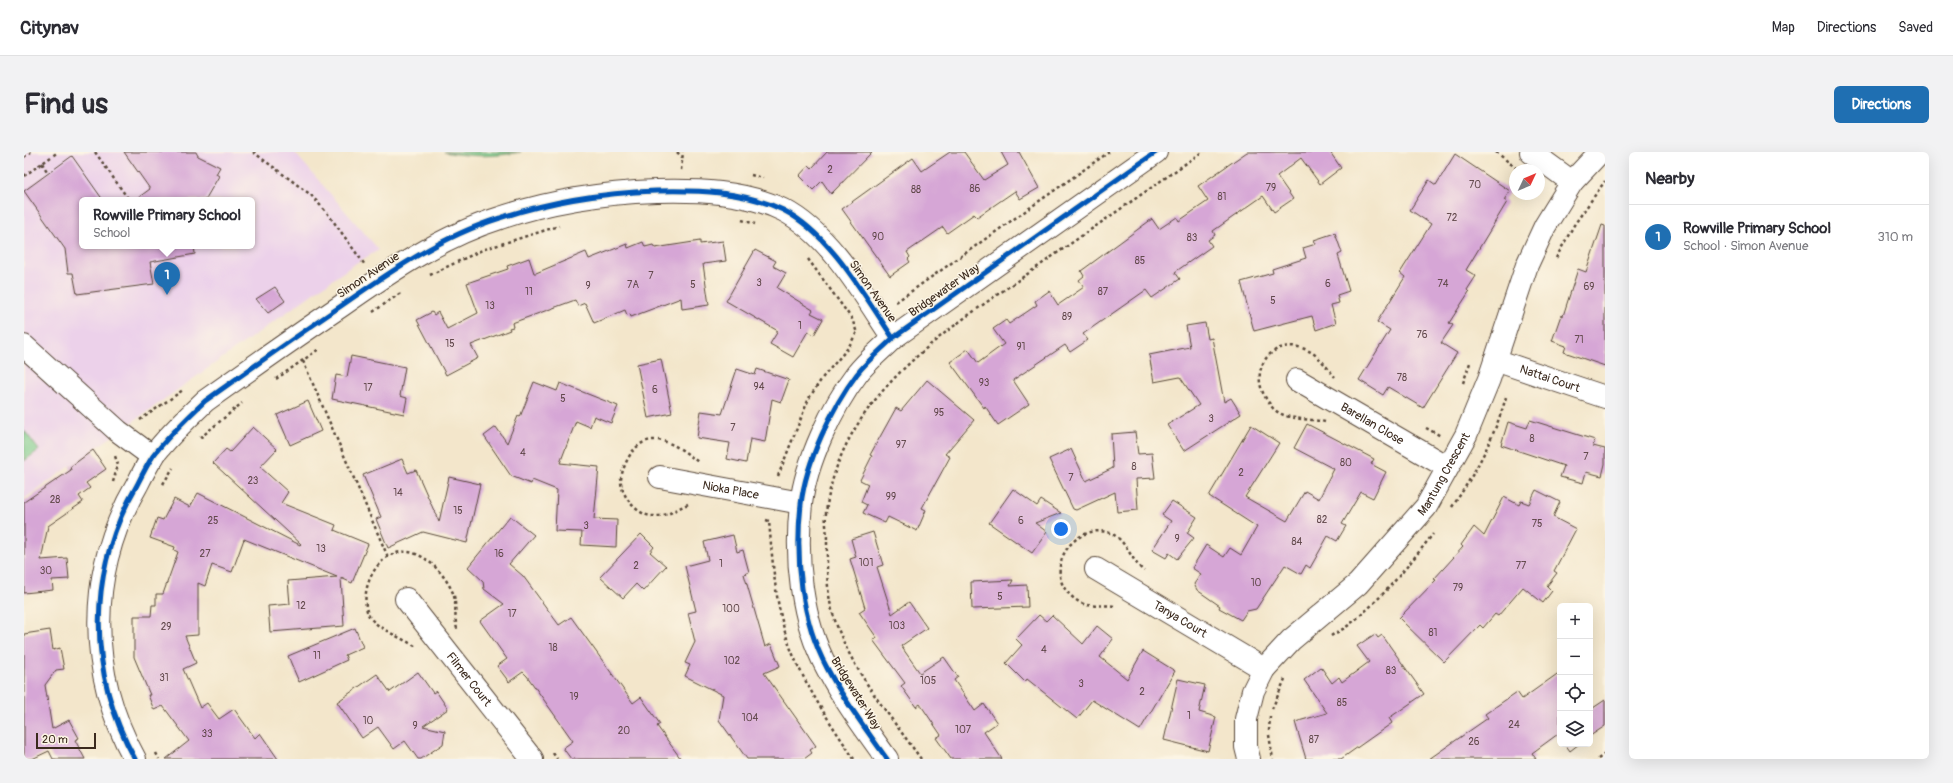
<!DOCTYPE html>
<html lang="en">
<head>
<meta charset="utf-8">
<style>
	body { margin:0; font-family:Pangolin,sans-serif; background:#f2f2f3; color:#2b2b33 }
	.controls { position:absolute; right:12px; bottom:12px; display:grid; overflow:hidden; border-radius:6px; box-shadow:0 4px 16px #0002 }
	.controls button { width:36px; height:36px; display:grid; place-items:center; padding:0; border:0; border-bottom:1px solid #e1e1e2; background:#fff; color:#2b2b33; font:20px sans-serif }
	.compass { position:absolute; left:1485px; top:12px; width:36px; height:36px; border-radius:50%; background:#fff; box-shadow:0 4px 16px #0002; rotate:46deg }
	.scale { position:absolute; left:12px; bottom:10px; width:60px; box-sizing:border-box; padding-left:4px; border:2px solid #3b2a1e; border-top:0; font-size:11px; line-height:14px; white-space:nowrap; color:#3b2a1e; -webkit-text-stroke:3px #fcf5e5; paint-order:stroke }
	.you { position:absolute; left:1037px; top:377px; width:14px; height:14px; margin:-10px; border:3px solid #fff; border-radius:50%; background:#1a73e8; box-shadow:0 0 0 6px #1a73e833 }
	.badge { display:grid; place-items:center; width:26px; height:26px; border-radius:50%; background:#1f6fb2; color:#fff; font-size:13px; font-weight:700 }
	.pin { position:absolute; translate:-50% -33px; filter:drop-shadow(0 1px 2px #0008) }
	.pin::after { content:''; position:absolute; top:21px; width:14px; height:12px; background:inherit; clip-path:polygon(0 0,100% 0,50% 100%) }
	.popup { position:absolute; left:55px; top:45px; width:176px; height:52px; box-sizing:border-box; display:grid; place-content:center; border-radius:6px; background:#fff; filter:drop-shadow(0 1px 3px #0005); font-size:13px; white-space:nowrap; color:#7c7c81 }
	.popup b { font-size:15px; color:#2b2b33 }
	.popup::after { content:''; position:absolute; left:50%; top:100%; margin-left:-8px; border:8px solid transparent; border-top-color:#fff }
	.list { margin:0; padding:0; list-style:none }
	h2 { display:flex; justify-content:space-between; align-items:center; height:52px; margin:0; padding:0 16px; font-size:17px }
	h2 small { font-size:13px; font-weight:400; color:#7c7c81 }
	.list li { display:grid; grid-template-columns:26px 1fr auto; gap:12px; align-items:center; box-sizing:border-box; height:64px; padding:0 16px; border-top:1px solid #e1e1e2 }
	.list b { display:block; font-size:15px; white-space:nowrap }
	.list p { margin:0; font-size:13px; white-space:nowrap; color:#7c7c81 }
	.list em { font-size:13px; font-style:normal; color:#7c7c81 }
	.icon { flex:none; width:22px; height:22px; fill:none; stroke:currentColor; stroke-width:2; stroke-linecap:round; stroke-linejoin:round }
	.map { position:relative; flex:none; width:1581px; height:607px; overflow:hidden; border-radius:6px }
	header { display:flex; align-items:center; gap:24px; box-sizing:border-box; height:56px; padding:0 20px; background:#fff; border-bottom:1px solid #e1e1e2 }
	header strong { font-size:19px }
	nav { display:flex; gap:22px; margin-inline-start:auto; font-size:14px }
	.intro { display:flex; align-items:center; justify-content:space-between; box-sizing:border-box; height:96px; padding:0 24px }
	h1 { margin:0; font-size:28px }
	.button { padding:10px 18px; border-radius:6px; background:#1f6fb2; color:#fff; font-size:14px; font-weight:700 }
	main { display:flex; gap:24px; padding:0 24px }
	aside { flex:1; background:#fff; border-radius:6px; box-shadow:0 4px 16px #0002 }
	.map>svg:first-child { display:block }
</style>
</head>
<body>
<header>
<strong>Citynav</strong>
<nav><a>Map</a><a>Directions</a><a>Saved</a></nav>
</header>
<div class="intro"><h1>Find us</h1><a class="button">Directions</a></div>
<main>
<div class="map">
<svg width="1581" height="607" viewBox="0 0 1581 607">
	<rect width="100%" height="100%" fill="#fcf5e5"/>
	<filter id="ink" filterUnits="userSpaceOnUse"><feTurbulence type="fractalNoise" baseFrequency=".025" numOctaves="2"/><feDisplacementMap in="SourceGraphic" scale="8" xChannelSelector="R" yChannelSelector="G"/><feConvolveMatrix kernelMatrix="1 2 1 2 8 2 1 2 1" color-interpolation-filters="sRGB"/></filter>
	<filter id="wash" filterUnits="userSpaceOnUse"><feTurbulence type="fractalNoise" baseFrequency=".012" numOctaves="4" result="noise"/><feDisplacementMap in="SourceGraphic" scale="16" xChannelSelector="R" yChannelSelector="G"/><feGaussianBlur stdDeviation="0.9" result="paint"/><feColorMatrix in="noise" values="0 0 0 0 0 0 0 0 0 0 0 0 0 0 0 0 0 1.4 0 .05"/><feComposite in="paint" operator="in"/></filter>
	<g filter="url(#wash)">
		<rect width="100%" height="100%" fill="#f3e6cb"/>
		<!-- built -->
		<path fill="#ecd1ea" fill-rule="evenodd" d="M0 0H270L355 98 332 111 0 347ZM58 48H228V94H58Z"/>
		<!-- green -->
		<path fill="#7bcb8c" stroke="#5b7a55" d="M420 0H497C471 5 445 5 420 0Z
			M0 278 15 298 0 309Z"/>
		<g id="blocks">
			<!-- building -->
			<path fill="#d6a6d6" d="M100 0H172L174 4 196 15 192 22 195 24 181 48H111L126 37Z
				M803 0H848L807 42 798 29 789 38 775 24 785 13 788 16Z
				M926 0H940L960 28 984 13 977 0H995L1015 36 996 47 991 39 953 65 950 62 923 81 919 75 883 100 886 105 884 107 886 110 866 124 818 57 889 6 898 19Z
				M1223 0H1306L1317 16 1296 32 1277 6 1253 24 1269 47 1250 60 1239 44 1189 79 1191 83 1184 88 1188 94 1151 120 1156 127 1128 146 1122 138 1059 182 1064 188 1046 200 1041 193 989 228 1005 252 974 273 961 254 960 256 926 210 944 197 954 211 980 192 969 177 982 168 985 172 1013 153 1011 149 1025 139 1034 153 1060 135 1055 128 1060 124 1057 119 1128 67 1135 77 1153 65 1155 69 1184 49 1174 34Z
				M1431 2 1486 39 1480 48 1483 50 1442 118 1452 124 1443 138 1445 140 1425 171 1429 173 1417 191 1433 201 1399 256 1364 235 1359 243 1335 228 1366 178 1353 170 1381 125 1376 121 1407 72 1386 58 1405 28 1412 33Z
				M48 4 79 48H58V94H170L171 102 126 110 130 132 53 142 49 121H44L41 97 0 39Z
				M1578 73 1581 74V214L1540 200 1542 194 1528 189 1537 163 1539 164 1554 117 1562 120Z
				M1311 81 1318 101 1314 103 1325 139 1313 143 1315 151 1307 153 1312 171 1292 178 1288 164 1230 179 1217 130 1249 121 1248 117 1282 106 1279 96 1292 92 1290 88Z
				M676 89V92L699 89 702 109 679 112 685 153 658 157 657 146 607 165 606 162 603 163 601 158 570 171 561 151 554 154 551 148 488 171 489 175 485 176 486 178 447 193 454 206 422 223 393 168 408 160 410 163 414 160 423 177 454 161 443 131 484 117 483 114 505 106 510 121H512L562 100 565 107 603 92 604 96 619 90 621 95 629 93 631 96Z
				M731 98 752 109 749 114 762 121 753 136 789 158 787 161 799 167 790 183 784 179 769 205 746 192 754 179 702 149Z
				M251 135 261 149 244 161 232 147Z
				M1181 171 1184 187 1188 186 1200 250 1207 246 1217 262 1160 299 1143 273 1175 253 1156 225 1130 230 1125 203 1166 195 1162 174Z
				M327 204 381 215 376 244 383 246 380 262 308 247 312 223 323 225Z
				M637 207 648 261 624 266 613 212Z
				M713 217 731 223 733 217 765 228 757 250 748 247 741 290 726 287 722 311 703 307 706 291 673 286 677 259 698 262Z
				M903 228 950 268 921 302 926 305 898 356 902 358 893 379 864 365 861 371 839 361 843 353 837 350 844 332 836 328 848 304 846 303 872 256 877 259Z
				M510 230 533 239 536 231 594 254 587 271 570 264 566 275 552 269 536 311 575 315 570 367 593 368 592 395 557 393 558 380 531 379 533 338 508 328 507 332 487 324 460 284 472 275 483 291 494 264 496 265Z
				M284 249 297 279 266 293 253 263Z
				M1506 268 1571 288 1569 294 1581 297V312L1578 324 1562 320 1559 331 1536 325 1540 314 1477 293 1484 270 1503 276Z
				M1283 272 1350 307 1347 312 1362 320 1349 346 1337 340 1318 372 1322 374 1313 389 1304 384 1286 416 1282 413 1277 422 1261 413 1232 457 1223 459 1217 468 1195 456 1196 454 1173 438 1170 432 1177 422 1168 416 1182 393 1200 405 1206 396 1217 403 1233 375 1185 344 1227 273 1255 291 1221 345 1263 369 1281 339 1295 347 1310 317 1270 296Z
				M229 275 253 297 236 315 264 340 257 351 312 373 310 378 344 392 328 431 317 426 320 474 246 480 244 454 266 452 264 429 313 425 220 387 208 420 188 413 181 434 174 431V483L161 484 172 511 159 517 176 556 183 551 195 567 210 557 231 586 236 581 254 607H142L165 589 139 554 130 558 124 543H126L110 505V464H127L128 453H132V442H139L154 400 150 398 151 395 126 386 133 366 139 368 150 347 166 355 174 341 276 393 277 392 189 311 202 297 206 300Z
				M1111 280 1114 302 1128 301 1131 326 1112 327 1114 358 1093 360 1091 340 1052 358 1049 357 1025 307 1047 297 1062 329 1089 316 1087 282Z
				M69 298 82 317 62 331 66 336 55 344 59 350 24 374 17 408 43 406 45 427 28 428 29 438 0 441V350L47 318 46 315Z
				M378 307 384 321 392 318 415 370 425 325 456 332 443 391 399 380 364 396 352 367 357 365 339 323Z
				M989 337 1013 354 1017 348 1037 361 1011 371 1023 380 1008 401 965 371Z
				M1512 338 1536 350 1529 365 1552 377 1530 419 1533 421 1523 434 1528 439 1519 451 1499 435 1474 464 1471 462 1459 476 1456 473 1420 510 1375 466 1412 428 1410 427 1439 395 1437 393 1450 375 1460 384 1480 345 1495 353 1497 349 1505 352Z
				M1148 349 1173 365 1163 381 1170 386 1153 407 1145 401 1142 406 1128 398 1147 369 1138 363Z
				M486 364 510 383 485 412 499 424 535 473 547 465 609 551 617 545 636 572 633 574 657 607H547L539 596 549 589 503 524 499 520 485 530 473 514 483 507 456 469 480 452 460 437 459 429 444 415Z
				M849 380 859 413 853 415 868 462 885 450 903 476 877 494 896 521 920 505 934 525 930 528 951 559 960 552 973 571 960 580 978 607H927L912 586 917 583 896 552 892 555 877 534 881 531 849 488 853 486 835 460 841 456 826 407 832 405 827 387Z
				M617 382 630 395 626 400 642 414 619 439 612 432 599 446 576 425Z
				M709 383 713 400 719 398 725 420 720 422 741 495 747 492 756 514 740 521 792 594 786 598 788 601 780 607H723L695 568 699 543 661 524 666 513 661 511 671 490 664 461 672 459 661 414 684 408 680 390Z
				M989 428 986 434 1003 433 1004 455 948 457 947 430Z
				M1015 463 1022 469 1028 463 1059 492 1073 474 1089 487 1076 505 1103 527 1119 499 1151 519 1116 578 1068 548 1053 567 1003 527 1001 530 982 511 998 493 992 487Z
				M331 476 339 495 321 503 323 508 275 530 264 504Z
				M26 478 29 498 36 496 40 517 32 518 21 533 28 577 45 568 55 586 51 588 61 607H29L25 599 8 607H0V482Z
				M1351 482 1354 486 1358 483 1400 542 1365 566 1368 571 1317 607H1282L1271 570 1303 561 1280 528 1297 515 1308 531 1315 525 1318 530 1345 510 1333 494Z
				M394 520 409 541 412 539 424 557 399 574 421 579 419 592 397 607H394L381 589 370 597 354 575 338 586 313 550 353 522 366 540Z
				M1536 520V585L1534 582 1508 601 1512 607H1405L1464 566 1461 562 1493 540 1498 547Z
				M1154 527 1181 533 1175 560 1192 565 1184 599 1140 588Z
				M1581 548V574L1566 584V558Z
				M1541 592H1555L1546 599Z"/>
		</g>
	</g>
	<g filter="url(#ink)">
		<use href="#blocks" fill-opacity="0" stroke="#574638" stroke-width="1"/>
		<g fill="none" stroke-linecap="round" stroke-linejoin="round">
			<!-- minor casing -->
			<g stroke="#574638" stroke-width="24">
				<g id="minor">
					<path d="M1507 0 1548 30"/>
					<path d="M0 194 94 279 129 305"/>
					<path id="s1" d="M1471 208 1581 245"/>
					<path id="s2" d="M1273 228 1423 315"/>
					<path id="s3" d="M636 325 777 351"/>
					<path id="s4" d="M1072 417 1240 517"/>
					<path id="s5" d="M382 447 508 607"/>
					<path d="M111 607C63 520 63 419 113 333 118 323 123 313 129 304 144 284 163 266 181 249 226 217 271 185 317 154 367 119 418 84 476 66 526 49 579 41 632 39 673 38 720 39 759 58 806 82 840 143 869 186"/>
					<path d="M863 607C843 579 819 547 803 516 777 468 771 406 777 352 782 310 808 255 833 222 843 209 857 198 869 186L1132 0"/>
					<path id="s6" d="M1225 607 1222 595V567L1229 539 1240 517 1267 488 1334 432 1402 355 1442 283 1465 227 1503 113 1521 74 1548 30 1576 0"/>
				</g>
			</g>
			<!-- path -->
			<path stroke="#574638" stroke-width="2.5" stroke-dasharray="3 3" stroke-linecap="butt" d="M71 0 105 48
				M229 0 287 43 304 62 341 113
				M653 0 658 5
				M1472 0 1492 16
				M0 5 7 0
				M18 11 24 21
				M657 18 659 0
				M727 23 739 26
				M0 24 34 0
				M718 68 731 72
				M1532 106 1550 73 1581 29
				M784 107 828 167 833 181
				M406 123 458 98 535 74
				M872 150 1085 0
				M349 160 378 140
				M279 209 364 405
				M252 227 295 197
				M1439 231 1446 211
				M116 268 159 238
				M1301 270C1284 266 1265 269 1251 258 1248 256 1246 252 1243 248 1220 214 1255 178 1290 202 1298 208 1304 217 1311 225
				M1402 276 1417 284
				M176 286 218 251
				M754 324 785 246 799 225 824 196 833 180
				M89 330 94 313 91 304
				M139 332 149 316
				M664 352C650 358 644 365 627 364 612 362 597 343 597 329 597 320 603 307 608 300 628 275 654 294 674 310
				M1428 355C1451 322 1471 284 1482 245
				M742 368 745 369C748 402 750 436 758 469 770 519 802 564 830 607
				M1090 454C1079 452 1067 456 1057 451 1011 426 1048 368 1086 381 1102 387 1107 409 1120 419
				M1307 484C1313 480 1320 477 1326 472 1358 447 1384 414 1409 382
				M391 494C378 486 349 475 344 462 335 439 351 403 377 400 399 397 421 422 429 441 433 451 430 465 433 477
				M1248 557 1261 527
				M1245 579 1246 564
				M1245 583 1249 607
				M132 601 135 607
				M529 601 533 607
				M897 607C865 562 825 516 809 462 802 438 803 414 803 389 803 380 801 370 802 361 815 244 924 177 1012 116 1067 77 1123 39 1178 0
				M1574 607 1581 602"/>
			<!-- minor -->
			<use href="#minor" stroke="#fff" stroke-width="22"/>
			<!-- cycleway casing -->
			<g stroke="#fcf5e5" stroke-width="8">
				<path id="cycleway" d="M111 607C63 520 63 419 113 333 118 323 123 313 129 304 144 284 163 266 181 249 226 217 271 185 317 154 367 119 418 84 476 66 526 49 579 41 632 39 673 38 720 39 759 58 806 82 840 143 869 186
					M863 607C843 579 819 547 803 516 777 468 771 406 777 352 782 310 808 255 833 222 843 209 857 198 869 186L1132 0"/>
			</g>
			<!-- cycleway -->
			<use href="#cycleway" stroke="#0057b8" stroke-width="5"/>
		</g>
	</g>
	<g text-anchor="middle" stroke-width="3" stroke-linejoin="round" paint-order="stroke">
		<!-- number labels -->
		<g font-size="10" fill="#62494c">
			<text x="806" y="21">2</text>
			<text x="1451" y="36">70</text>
			<text x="1247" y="39">79</text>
			<text x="951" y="40">86</text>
			<text x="892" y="41">88</text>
			<text x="1198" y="48">81</text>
			<text x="1428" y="69">72</text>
			<text x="854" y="88">90</text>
			<text x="1168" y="89">83</text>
			<text x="1116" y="112">85</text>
			<text x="627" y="127">7</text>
			<text x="735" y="134">3</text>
			<text x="1304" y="135">6</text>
			<text x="1419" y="135">74</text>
			<text x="609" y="136">7A</text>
			<text x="669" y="136">5</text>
			<text x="564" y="137">9</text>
			<text x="1565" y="138">69</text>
			<text x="505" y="143">11</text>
			<text x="1079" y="143">87</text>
			<text x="1249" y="152">5</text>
			<text x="466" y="157">13</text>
			<text x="1043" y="168">89</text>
			<text x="776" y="177">1</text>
			<text x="1398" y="186">76</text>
			<text x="1555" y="191">71</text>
			<text x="426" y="195">15</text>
			<text x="997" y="198">91</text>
			<text x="1378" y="229">78</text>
			<text x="960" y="234">93</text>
			<text x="735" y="238">94</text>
			<text x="344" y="239">17</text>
			<text x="631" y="241">6</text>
			<text x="539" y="250">5</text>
			<text x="915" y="264">95</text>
			<text x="1187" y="270">3</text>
			<text x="709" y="279">7</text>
			<text x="1508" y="290">8</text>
			<text x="877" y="296">97</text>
			<text x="499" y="304">4</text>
			<text x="1562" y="308">7</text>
			<text x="1322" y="314">80</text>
			<text x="1110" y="318">8</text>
			<text x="1217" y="324">2</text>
			<text x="1047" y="329">7</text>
			<text x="229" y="332">23</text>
			<text x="374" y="344">14</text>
			<text x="867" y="348">99</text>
			<text x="31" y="351">28</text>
			<text x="434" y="362">15</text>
			<text x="1298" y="371">82</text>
			<text x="189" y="372">25</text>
			<text x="997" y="372">6</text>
			<text x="1513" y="375">75</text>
			<text x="562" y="377">3</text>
			<text x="1153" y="390">9</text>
			<text x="1273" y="393">84</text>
			<text x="297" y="400">13</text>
			<text x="181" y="405">27</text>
			<text x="475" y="405">16</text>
			<text x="842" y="414">101</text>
			<text x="697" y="415">1</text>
			<text x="612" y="417">2</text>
			<text x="1497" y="417">77</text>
			<text x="22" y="422">30</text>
			<text x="1232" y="434">10</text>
			<text x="1434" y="439">79</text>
			<text x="976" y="448">5</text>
			<text x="277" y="457">12</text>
			<text x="707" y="460">100</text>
			<text x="488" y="465">17</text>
			<text x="873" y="477">103</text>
			<text x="142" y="478">29</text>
			<text x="1409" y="484">81</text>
			<text x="529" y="499">18</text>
			<text x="1020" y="501">4</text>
			<text x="293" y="507">11</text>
			<text x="708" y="512">102</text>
			<text x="1367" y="522">83</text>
			<text x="140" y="529">31</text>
			<text x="904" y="532">105</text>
			<text x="1057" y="535">3</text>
			<text x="1118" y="543">2</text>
			<text x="550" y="548">19</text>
			<text x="1318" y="554">85</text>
			<text x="1165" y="567">1</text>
			<text x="726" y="569">104</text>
			<text x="344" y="572">10</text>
			<text x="1490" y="576">24</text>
			<text x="391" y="577">9</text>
			<text x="939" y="581">107</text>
			<text x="600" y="582">20</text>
			<text x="183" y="585">33</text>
			<text x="1290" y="591">87</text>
			<text x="1450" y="593">26</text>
		</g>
		<!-- street labels -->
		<g font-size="12" fill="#3b2a1e" stroke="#fcf5e5">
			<text transform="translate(344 123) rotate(-34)" y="4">Simon Avenue</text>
			<text transform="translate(920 138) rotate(-35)" y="4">Bridgewater Way</text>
			<text transform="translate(849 139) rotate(55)" y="4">Simon Avenue</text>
			<text dy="4" stroke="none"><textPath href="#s1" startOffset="58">Nattai Court</textPath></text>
			<text dy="4" stroke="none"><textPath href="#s2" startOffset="87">Barellan Close</textPath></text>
			<text dy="4" stroke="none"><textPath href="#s6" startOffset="361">Mantung Crescent</textPath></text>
			<text dy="4" stroke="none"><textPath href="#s3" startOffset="72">Nioka Place</textPath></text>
			<text dy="4" stroke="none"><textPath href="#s4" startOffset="98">Tanya Court</textPath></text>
			<text dy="4" stroke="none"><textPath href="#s5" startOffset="102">Filmer Court</textPath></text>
			<text transform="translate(832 541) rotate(58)" y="4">Bridgewater Way</text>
		</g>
	</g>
</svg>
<div class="controls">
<button>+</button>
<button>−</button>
<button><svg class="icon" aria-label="locate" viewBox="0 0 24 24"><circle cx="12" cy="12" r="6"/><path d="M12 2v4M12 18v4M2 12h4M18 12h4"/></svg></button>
<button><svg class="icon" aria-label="layers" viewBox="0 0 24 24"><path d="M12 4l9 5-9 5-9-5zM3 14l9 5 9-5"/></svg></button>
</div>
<svg class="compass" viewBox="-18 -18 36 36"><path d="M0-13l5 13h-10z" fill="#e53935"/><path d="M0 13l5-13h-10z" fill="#7c7c81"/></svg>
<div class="scale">20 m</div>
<div class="you"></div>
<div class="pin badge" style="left:143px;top:143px">1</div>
<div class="popup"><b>Rowville Primary School</b>School</div>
</div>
<aside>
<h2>Nearby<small></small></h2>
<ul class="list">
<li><span class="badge">1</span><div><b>Rowville Primary School</b><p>School · Simon Avenue</p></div><em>310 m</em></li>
</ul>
</aside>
</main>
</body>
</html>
